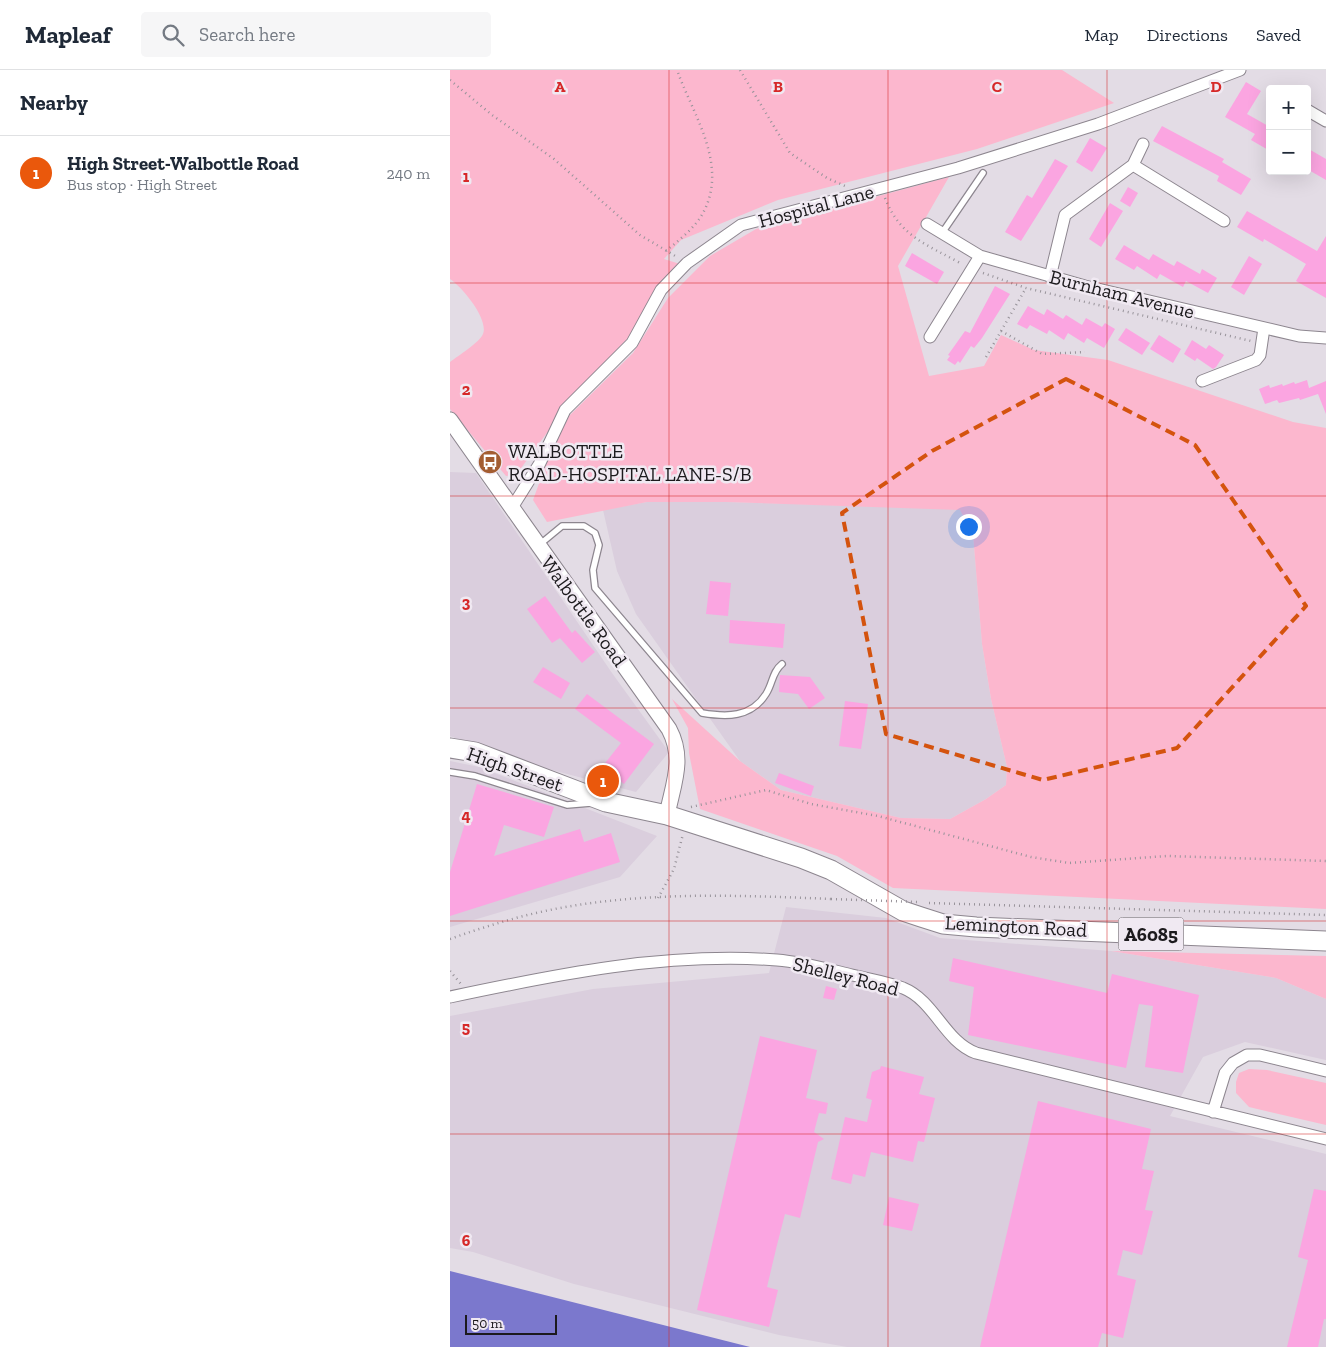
<!DOCTYPE html>
<html lang="en">
<head>
<meta charset="utf-8">
<style>
	body { margin:0; font-family:"Zilla Slab",serif; background:#f6f6f7; color:#1f2937 }
	.controls { position:absolute; right:15px; top:15px; display:grid; overflow:hidden; border-radius:5px; box-shadow:0 5px 20px #0002 }
	.controls button { width:45px; height:45px; display:grid; place-items:center; padding:0; border:0; border-bottom:1px solid #e0e1e3; background:#fff; color:#1f2937; font:25px sans-serif }
	.scale { position:absolute; left:15px; bottom:12px; width:92px; box-sizing:border-box; padding-left:5px; border:2px solid #1c1a1d; border-top:0; font-size:14px; line-height:18px; white-space:nowrap; color:#1c1a1d; -webkit-text-stroke:4px #f0e9f2; paint-order:stroke }
	.you { position:absolute; left:518px; top:456px; width:18px; height:18px; margin:-12px; border:4px solid #fff; border-radius:50%; background:#1a73e8; box-shadow:0 0 0 8px #1a73e833 }
	.badge { display:grid; place-items:center; width:32px; height:32px; border-radius:50%; background:#ea580c; color:#fff; font-size:16px; font-weight:700 }
	.pin { position:absolute; translate:-50% -50%; border:2px solid #fff; box-shadow:0 1px 5px #0006 }
	.list { margin:0; padding:0; list-style:none }
	h2 { display:flex; justify-content:space-between; align-items:center; height:65px; margin:0; padding:0 20px; font-size:21px }
	h2 small { font-size:16px; font-weight:400; color:#747a83 }
	.list li { display:grid; grid-template-columns:32px 1fr auto; gap:15px; align-items:center; box-sizing:border-box; height:75px; padding:0 20px; border-top:1px solid #e0e1e3 }
	.list b { display:block; font-size:19px; white-space:nowrap }
	.list p { margin:0; font-size:16px; white-space:nowrap; color:#747a83 }
	.list em { font-size:16px; font-style:normal; color:#747a83 }
	.icon { flex:none; width:28px; height:28px; fill:none; stroke:currentColor; stroke-width:2; stroke-linecap:round; stroke-linejoin:round }
	.map { position:relative; flex:none; width:876px; height:1277px; overflow:hidden }
	header { display:flex; align-items:center; gap:30px; box-sizing:border-box; height:70px; padding:0 25px; background:#fff; border-bottom:1px solid #e0e1e3 }
	header strong { font-size:24px }
	nav { display:flex; gap:28px; margin-inline-start:auto; font-size:18px }
	.search { width:350px; height:45px; background:#f6f6f7; display:flex; align-items:center; gap:12px; box-sizing:border-box; padding:0 18px; border-radius:5px; color:#747a83; font-size:19px }
	main { display:flex }
	aside { flex:1; background:#fff }
	.map>svg:first-child { display:block }
</style>
</head>
<body>
<header>
<strong>Mapleaf</strong>
<div class="search"><svg class="icon" aria-label="search" viewBox="0 0 24 24"><circle cx="10" cy="10" r="6"/><path d="M15 15l6 6"/></svg>Search here</div>
<nav><a>Map</a><a>Directions</a><a>Saved</a></nav>
</header>
<main>
<aside>
<h2>Nearby<small></small></h2>
<ul class="list">
<li><span class="badge">1</span><div><b>High Street-Walbottle Road</b><p>Bus stop · High Street</p></div><em>240 m</em></li>
</ul>
</aside>
<div class="map">
<svg width="876" height="1277" viewBox="0 0 876 1277">
	<rect width="100%" height="100%" fill="#e3dce5"/>
	<!-- built -->
	<path fill="#dacedd" d="M0 402 26 403 162 603 219 682 186 722 75 693 0 666Z
		M197 432H276L510 439 523 464 532 574 541 629 557 697 556 715 536 729 500 749 451 748 331 720 290 691 186 544 167 501 153 440Z
		M0 691 29 697 207 766 170 807 0 857Z
		M336 837 436 848 490 868 661 881 826 908 876 929V990L795 972 753 987 720 1046 876 1084V1277H397L329 1265 124 1214 23 1182 0 1178V946L143 919 319 903Z"/>
	<!-- green -->
	<path fill="#fcb7ce" d="M0 0H612L664 33 527 79 328 130 231 170 214 189 230 194 179 267 111 338 99 360 66 405 56 406 0 339V292C8 286 30 272 33 264 39 249 12 217 0 209Z
		M499 107 448 196 479 306 534 296 551 265 584 280 658 290 843 352 876 358V839L443 818 387 786 250 739 239 683 238 658 222 629 290 691 331 720 451 748 500 749 536 729 556 715 557 697 541 629 532 574 523 464 510 440 276 432H197L97 452 83 430 99 386 119 346 183 283 218 228 260 186 306 159Z
		M661 881 876 886V929L826 908Z
		M799 999 817 1000 876 1013V1055L799 1037 786 1023V1012L789 1003Z"/>
	<!-- water -->
	<path fill="#7b78cd" d="M0 1201 300 1277H0Z"/>
	<!-- building -->
	<path fill="#fba5e1" d="M796 12 811 21 797 44 820 57V81L801 70 805 64 775 47Z
		M712 56 774 89 772 92 801 109 791 125 767 111 769 106 703 71Z
		M640 68 657 78 642 102 626 92Z
		M857 78 876 89V110L857 99Z
		M605 89 618 96 571 171 555 162 577 125 582 128Z
		M678 117 688 123 680 137 670 131Z
		M660 133 673 141 651 177 639 169Z
		M797 141 867 181 876 166V228L846 211 856 194 814 169 813 172 787 157Z
		M674 175 699 190 703 184 724 196 727 191 750 204 752 199 767 208 758 223 736 211 733 217 710 204 707 209 687 196 684 200 665 189Z
		M462 183 494 202 487 214 455 196Z
		M799 186 812 194 794 225 781 217Z
		M545 216 560 224 532 268 524 278 521 276 510 293 508 291 505 295 497 290 500 286 498 285 515 261 520 263Z
		M578 236 594 245 597 239 613 249 616 245 632 255 636 248 652 257 655 253 665 259 654 278 637 268 634 273 618 263 614 270 599 260 597 264 580 255 577 259 567 254Z
		M676 258 700 273 692 285 668 270Z
		M709 265 731 279 723 293 700 279Z
		M742 270 756 279 759 275 774 285 766 297 763 299 747 288 745 291 734 284Z
		M857 310 859 318 876 311V344L868 324 850 330 849 328 829 333 827 330 815 334 809 319 819 315 820 318 832 314 833 316 844 312 845 314Z
		M260 511 281 513 278 546 256 544Z
		M95 526 122 563 125 560 145 582 132 593 110 568 102 573 77 539Z
		M280 550 335 554 333 578 279 573Z
		M93 597 120 613 111 629 83 612Z
		M330 605 360 607 375 628 359 639 348 624 329 622Z
		M137 624 204 674 174 714 152 697 171 673 125 639Z
		M395 631 418 634 411 679 389 676Z
		M329 703 364 716 361 726 325 713Z
		M27 714 104 737 94 767 54 755 44 786 130 759 134 772 161 763 170 792 0 846V802Z
		M503 888 657 923 662 904 749 925 733 1003 695 997 703 936 689 934 676 998 518 965 524 917 499 911Z
		M376 916 387 919 384 930 373 928Z
		M310 966 367 980 356 1028 378 1033 376 1044 369 1043 364 1062 374 1069 368 1072 350 1148 335 1144 327 1175 317 1217 328 1220 319 1257 247 1240Z
		M431 996 474 1007 469 1024 485 1028 474 1072 468 1071 463 1092 421 1082 415 1107 403 1104 401 1114 381 1109 395 1047 417 1052 422 1030 416 1028 422 1002 430 999Z
		M588 1031 701 1059 692 1099 704 1101 695 1140 703 1141 692 1185 673 1180 667 1205 686 1210 673 1268 652 1263 648 1277H530Z
		M864 1119 876 1121V1249H874L868 1277H837L858 1190 848 1187Z
		M439 1127 469 1134 462 1161 433 1155Z"/>
	<g fill="none" stroke-linecap="round" stroke-linejoin="round">
		<!-- service casing -->
		<g stroke="#8d868f" stroke-width="8">
			<path id="service" d="M492 163 533 103
				M89 475 112 456H134L145 463 149 475 143 500 145 518 252 643C276 647 301 648 316 624 323 613 322 602 332 594
				M0 702 25 706 117 735 141 733"/>
		</g>
		<!-- minor casing -->
		<g stroke="#8d868f" stroke-width="13">
			<path id="minor" d="M857 40 876 51
				M683 95 693 74
				M477 154 530 186 635 216 849 266 876 268
				M600 207 615 145 683 95 774 151
				M480 267 530 186
				M752 311 806 290 810 285 814 258
				M63 436 90 393 115 340 182 273 211 220 237 193 291 155 508 98 648 54 790 0
				M0 927C108 904 216 882 327 890 352 892 377 899 402 905 419 909 437 912 453 918 485 931 494 971 526 983L876 1069
				M763 1042 775 1003 783 993 797 985H810L876 1001"/>
		</g>
		<!-- tertiary casing -->
		<g stroke="#8d868f" stroke-width="17">
			<path id="tertiary" d="M0 350C73 453 145 556 219 659 235 689 223 714 217 745"/>
		</g>
		<!-- primary casing -->
		<g stroke="#8d868f" stroke-width="21">
			<path id="primary" d="M0 678 25 682 156 732 217 745 351 788 381 800 453 841 471 847 493 854 526 857 876 871"/>
		</g>
		<!-- path -->
		<path stroke="#98939a" stroke-width="2.5" stroke-dasharray="1 4" stroke-linecap="butt" d="M290 0 340 83 377 108 395 116
			M0 10 42 45 104 89 190 165 227 187
			M435 128C450 167 478 175 512 194
			M216 181C229 170 245 158 253 143 279 95 243 45 227 0
			M533 203 576 218 801 271
			M551 261 592 284 635 282
			M536 287 576 218
			M241 737 316 720 361 734 428 746 581 787 619 793 717 786 876 791
			M208 828 224 799 233 764
			M479 833 876 845
			M0 869C31 858 62 848 95 841 189 821 286 825 381 829
			M0 901 11 914"/>
		<!-- service -->
		<use href="#service" stroke="#fff" stroke-width="5.5"/>
		<!-- minor -->
		<use href="#minor" stroke="#fff" stroke-width="11"/>
		<!-- tertiary -->
		<use href="#tertiary" stroke="#fff" stroke-width="15"/>
		<!-- primary -->
		<use href="#primary" stroke="#fff" stroke-width="19"/>
		<!-- path-bridge -->
		<path stroke="#98939a" stroke-width="2.5" stroke-dasharray="1 4" stroke-linecap="butt" d="M381 829 468 832"/>
	</g>
	<!-- marked area -->
	<path fill="none" stroke="#d4530e" stroke-width="4" stroke-dasharray="10 6" stroke-linejoin="round" d="M616 309 745 375 856 536 727 678 593 710 436 664 392 443 482 381Z"/>
	<!-- grid -->
	<path fill="none" stroke="#d62828" stroke-width="1" stroke-opacity="0.55" d="M219 0V1277M438 0V1277M657 0V1277M0 213H876M0 426H876M0 638H876M0 851H876M0 1064H876"/>
	<!-- icons -->
	<defs>
		<g id="bus-disc" transform="scale(1.25)"><circle r="9.5" fill="#a35d31" stroke="#f0e9f2"/><path d="M-5-6H5V4H4V6H2V4H-2V6H-4V4H-5ZM-3.5-4V0h7V-4ZM-3.5 1.2v1.5H-2V1.2ZM2 1.2v1.5H3.5V1.2Z" fill="#fff"/></g>
	</defs>
	<g fill-rule="evenodd">
		<use href="#bus-disc" x="40" y="392"/>
	</g>
	<g text-anchor="middle" stroke-width="5" stroke-linejoin="round" paint-order="stroke">
		<!-- shield labels -->
		<rect fill="#f0e9f2" stroke="#5c585d" stroke-width="1" x="668.5" y="847.5" width="65" height="33" rx="4"/>
		<g font-size="19" font-weight="bold" fill="#1c1a1d">
			<text x="701" y="871">A6085</text>
		</g>
		<!-- street labels -->
		<g font-size="20" fill="#1c1a1d" stroke="#f0e9f2">
			<text transform="translate(366 136) rotate(-15)" y="7">Hospital Lane</text>
			<text transform="translate(672 224) rotate(14)" y="7">Burnham Avenue</text>
			<text transform="translate(134 541) rotate(54)" y="7">Walbottle Road</text>
			<text transform="translate(65 699) rotate(19)" y="7">High Street</text>
			<text transform="translate(566 856) rotate(3)" y="7">Lemington Road</text>
			<text transform="translate(396 906) rotate(14)" y="7">Shelley Road</text>
		</g>
		<!-- poi labels -->
		<g font-size="20" fill="#1c1a1d" stroke="#f0e9f2" text-anchor="start">
			<text x="58" y="388">WALBOTTLE<tspan x="58" dy="23">ROAD-HOSPITAL LANE-S/B</tspan></text>
		</g>
	</g>
	<g font-size="16" text-anchor="middle" font-weight="bold" fill="#d62828" stroke="#f0e9f2" stroke-width="5" stroke-linejoin="round" paint-order="stroke">
		<text x="110" y="22">A</text>
		<text x="328" y="22">B</text>
		<text x="547" y="22">C</text>
		<text x="766" y="22">D</text>
		<text x="16" y="112">1</text>
		<text x="16" y="325">2</text>
		<text x="16" y="538">3</text>
		<text x="16" y="751">4</text>
		<text x="16" y="963">5</text>
		<text x="16" y="1176">6</text>
	</g>
</svg>
<div class="controls">
<button>+</button>
<button>−</button>
</div>
<div class="scale">50 m</div>
<div class="you"></div>
<div class="pin badge" style="left:153px;top:711px">1</div>
</div>
</main>
</body>
</html>
